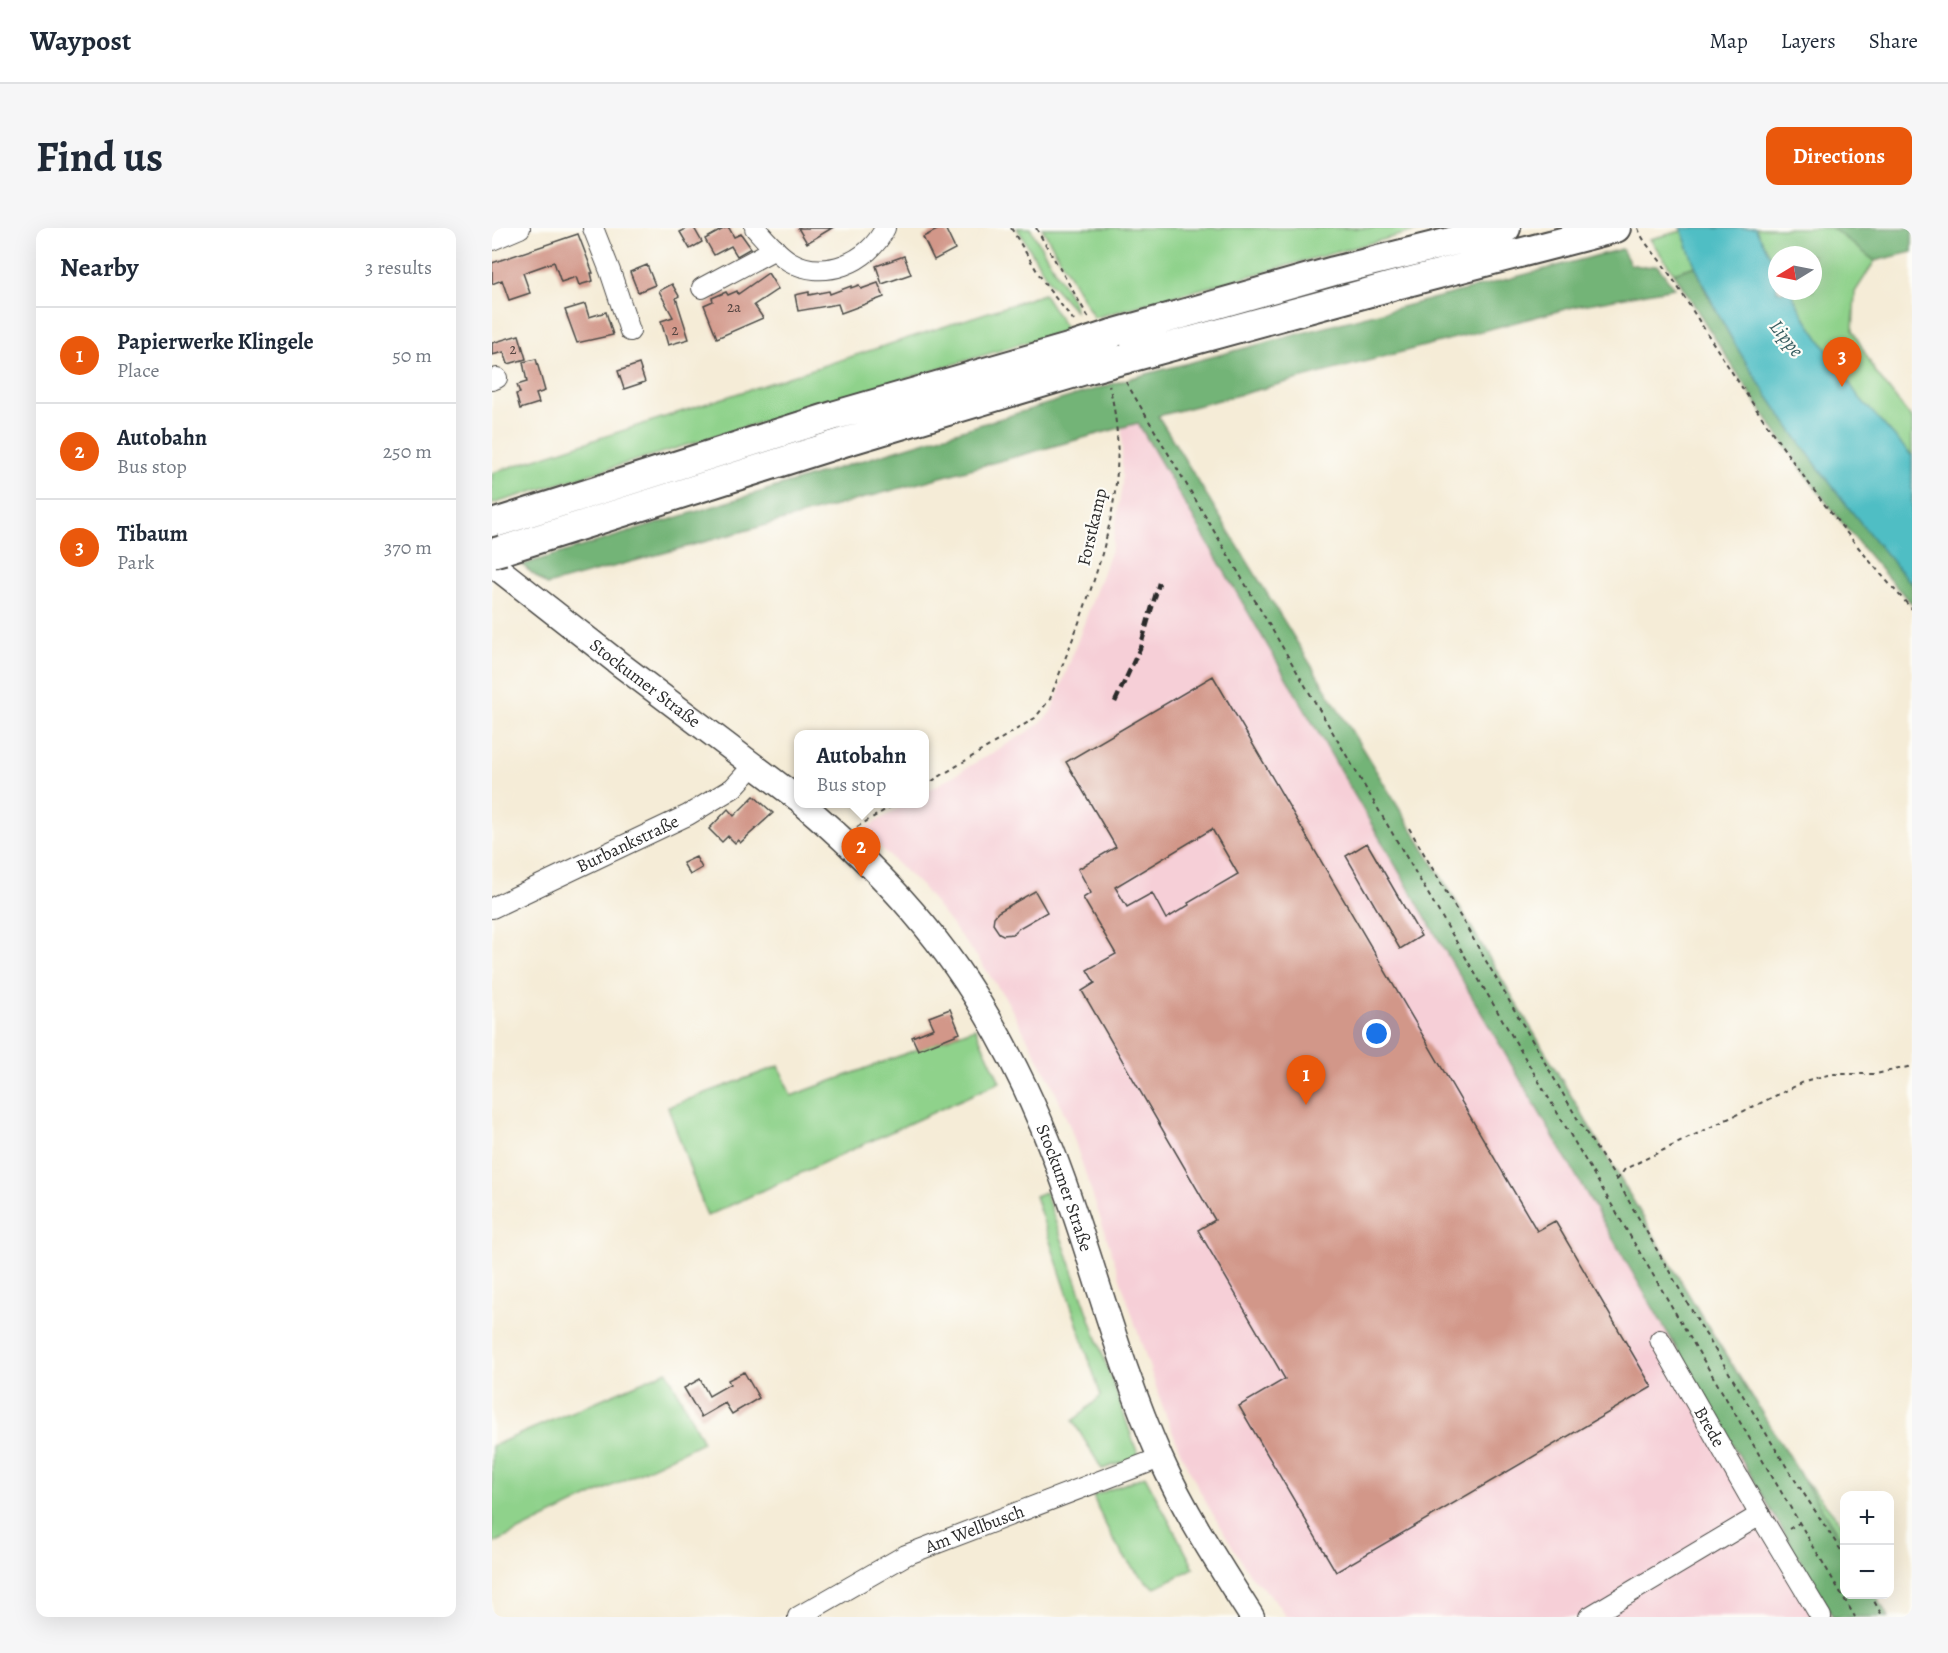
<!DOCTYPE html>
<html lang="en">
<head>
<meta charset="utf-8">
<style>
	body { margin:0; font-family:Alegreya,serif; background:#f6f6f7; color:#1f2937 }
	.controls { position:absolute; right:18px; bottom:18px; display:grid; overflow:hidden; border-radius:12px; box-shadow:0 6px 24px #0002 }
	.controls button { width:54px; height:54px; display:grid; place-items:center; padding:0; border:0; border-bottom:2px solid #e0e1e3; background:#fff; color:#1f2937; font:30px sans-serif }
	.compass { position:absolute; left:1276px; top:18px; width:54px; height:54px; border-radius:50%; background:#fff; box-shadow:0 6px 24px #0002; rotate:260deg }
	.you { position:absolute; left:885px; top:806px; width:21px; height:21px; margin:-15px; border:4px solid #fff; border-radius:50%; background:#1a73e8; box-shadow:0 0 0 9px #1a73e833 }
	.badge { display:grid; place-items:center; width:39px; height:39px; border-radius:50%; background:#ea580c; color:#fff; font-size:20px; font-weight:700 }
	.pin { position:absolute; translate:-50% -50px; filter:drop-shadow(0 2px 3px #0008) }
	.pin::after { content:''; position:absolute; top:32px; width:21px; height:18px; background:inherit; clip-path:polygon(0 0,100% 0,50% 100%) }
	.popup { position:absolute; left:302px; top:502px; width:135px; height:78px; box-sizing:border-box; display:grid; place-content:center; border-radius:12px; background:#fff; filter:drop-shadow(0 2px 4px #0005); font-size:20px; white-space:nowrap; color:#747a83 }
	.popup b { font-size:22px; color:#1f2937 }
	.popup::after { content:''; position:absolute; left:50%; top:100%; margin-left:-12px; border:12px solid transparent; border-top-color:#fff }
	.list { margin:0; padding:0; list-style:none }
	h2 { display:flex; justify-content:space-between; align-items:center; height:78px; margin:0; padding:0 24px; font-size:26px }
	h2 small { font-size:20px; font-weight:400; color:#747a83 }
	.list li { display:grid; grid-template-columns:39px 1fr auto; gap:18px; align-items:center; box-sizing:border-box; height:96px; padding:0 24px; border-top:2px solid #e0e1e3 }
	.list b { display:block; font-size:22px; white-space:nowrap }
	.list p { margin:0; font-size:20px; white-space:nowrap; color:#747a83 }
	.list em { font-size:20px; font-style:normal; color:#747a83 }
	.map { position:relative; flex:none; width:1420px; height:1389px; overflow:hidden; border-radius:12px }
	header { display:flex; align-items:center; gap:36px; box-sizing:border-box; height:84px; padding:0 30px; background:#fff; border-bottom:2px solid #e0e1e3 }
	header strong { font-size:28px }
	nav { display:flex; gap:33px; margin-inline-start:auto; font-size:21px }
	.intro { display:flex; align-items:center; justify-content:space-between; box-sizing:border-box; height:144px; padding:0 36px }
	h1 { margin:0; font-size:42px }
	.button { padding:15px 27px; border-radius:12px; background:#ea580c; color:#fff; font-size:21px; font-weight:700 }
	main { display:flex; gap:36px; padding:0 36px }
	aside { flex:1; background:#fff; border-radius:12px; box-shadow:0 6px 24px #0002 }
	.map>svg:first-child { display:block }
</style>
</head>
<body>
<header>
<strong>Waypost</strong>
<nav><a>Map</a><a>Layers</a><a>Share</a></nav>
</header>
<div class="intro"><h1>Find us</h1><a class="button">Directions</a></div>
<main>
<aside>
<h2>Nearby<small>3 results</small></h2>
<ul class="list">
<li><span class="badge">1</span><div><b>Papierwerke Klingele</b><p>Place</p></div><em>50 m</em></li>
<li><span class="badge">2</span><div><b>Autobahn</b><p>Bus stop</p></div><em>250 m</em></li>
<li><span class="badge">3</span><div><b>Tibaum</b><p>Park</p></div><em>370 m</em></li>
</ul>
</aside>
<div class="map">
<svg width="1420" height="1389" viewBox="0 0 1420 1389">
	<rect width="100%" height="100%" fill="#fdfcf7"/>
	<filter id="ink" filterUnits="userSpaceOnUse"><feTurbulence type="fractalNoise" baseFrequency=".0167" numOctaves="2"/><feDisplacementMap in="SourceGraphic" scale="12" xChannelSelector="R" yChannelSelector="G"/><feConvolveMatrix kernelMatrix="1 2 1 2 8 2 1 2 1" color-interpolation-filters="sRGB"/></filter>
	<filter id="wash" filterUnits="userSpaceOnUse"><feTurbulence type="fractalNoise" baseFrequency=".008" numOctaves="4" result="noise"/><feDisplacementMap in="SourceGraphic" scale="24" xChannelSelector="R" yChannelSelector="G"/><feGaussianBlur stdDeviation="1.35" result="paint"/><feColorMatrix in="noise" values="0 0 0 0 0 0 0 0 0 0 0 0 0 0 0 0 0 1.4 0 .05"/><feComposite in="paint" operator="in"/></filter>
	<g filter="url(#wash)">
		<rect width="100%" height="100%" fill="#f5ecd7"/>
		<!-- built -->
		<path fill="#f6cfd7" d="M646 195 1341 1389H794L782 1371 758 1347 713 1273 689 1225 671 1180 578 899 560 856 514 771 485 729 430 659 370 602 414 576H432V565L532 506 547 496 558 485 564 472 620 319 630 258V198Z"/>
		<!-- green -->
		<path fill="#8fd28b" stroke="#5d7e5b" stroke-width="1.5" fill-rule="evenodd" d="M525 0H538L582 75 583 83 558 55Z
			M550 0H934L602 90Z
			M1232 0H1340L1383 33 1363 64 1361 103 1384 145 1420 191V298ZM1285 27H1321V63H1285Z
			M1190 3 1204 38 1182 45 1158 11Z
			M552 66 575 102 0 276V245Z
			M483 800 508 854 215 988 176 879 287 838 299 868Z
			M553 964 647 1229 610 1241 581 1193 609 1168 543 968Z
			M175 1143 211 1214 0 1316V1218Z
			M653 1248 702 1340 663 1360C633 1340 614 1301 601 1268Z
			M1310 1249 1352 1298V1317Z"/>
		<!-- forest -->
		<path fill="#73b477" stroke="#4f7051" stroke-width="1.5" d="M1340 0H1420V24L1383 33Z
			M1130 21 1138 36 1153 39 1165 37 1182 60 1085 78 666 188 956 660 1209 1087 1352 1317V1366L1384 1367 1396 1389H1341L646 195 55 357 30 337 643 149Z
			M1204 38 1213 62 1238 108 1408 342 1420 356V376C1326 277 1254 161 1182 45Z"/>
		<!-- water -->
		<path fill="#4fbec4" stroke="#3d7478" stroke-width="1.5" d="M1189 0H1263L1285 40V63H1298L1312 88 1366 168 1420 228V356C1380 312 1344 264 1309 216 1261 149 1215 79 1189 0Z"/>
		<g id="blocks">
			<!-- building -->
			<path fill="#d29789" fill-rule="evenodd" d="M196 0H202L210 14 198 21 188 4Z
				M233 0H237L242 9 249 6 259 20 245 28 239 18 222 27 213 11Z
				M306 0H340L315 15Z
				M449 0H453L463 21 442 32 431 9Z
				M86 6 101 45H99L101 53 87 57 84 49 69 54 62 34 31 45 38 65 17 72 10 52 0 56V35Z
				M412 28 419 46 390 56 384 38Z
				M155 37 163 57 146 64 138 44Z
				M276 45 286 61 262 77 271 90 225 110 212 77 221 73 220 70 234 64 236 67 245 63 246 66Z
				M386 55 392 69 349 85 346 76 306 83 303 67 317 64V67L337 63 338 66 359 58V60L367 57 369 61Z
				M180 56 187 68 184 70 197 111 176 117 169 93 181 89 167 63Z
				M93 76 97 89 114 84 121 107 85 115 73 82Z
				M27 107 34 131 16 136 12 124 0 127V115Z
				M44 131 53 163 44 166 47 175 28 181 24 166 28 165 25 157 35 154 31 134Z
				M147 136 153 154 132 161 126 143Z
				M721 448 1045 1003 1063 993 1160 1159 844 1344 747 1178 793 1151 706 1002 723 992 590 763 603 755 595 742 624 726 591 670 599 665 586 641 624 619 574 534ZM720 601 746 646 696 675 697 677 674 691 660 665 635 679 623 659Z
				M262 568 281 585 248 615 246 612 243 615 236 608 230 614 217 601 236 581 242 588Z
				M875 615 929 708 908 721 854 628Z
				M204 629 210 640 198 647 191 635Z
				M543 663 555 684 527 700 521 706 511 707 507 705 501 696 502 689 506 684Z
				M458 781 468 805 426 822 420 809 442 800 437 789Z
				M252 1144 267 1170 240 1186 233 1175 209 1189 192 1160 208 1151 217 1168 238 1156 236 1152Z"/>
		</g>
	</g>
	<g filter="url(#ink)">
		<use href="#blocks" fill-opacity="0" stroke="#494845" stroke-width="1.5"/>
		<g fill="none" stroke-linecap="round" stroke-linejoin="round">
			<!-- minor casing -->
			<g stroke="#494845" stroke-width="22">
				<g id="minor">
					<path d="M101 0 118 43 138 103"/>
					<path d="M263 0C273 11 284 25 297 33 331 53 377 35 393 0"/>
					<path d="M0 12 28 0"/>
					<path d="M210 60 283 21"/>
					<path d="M0 152 5 150"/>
					<path id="s1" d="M0 680 196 587 241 560 263 536"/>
					<path id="s2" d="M1168 1112 1268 1287"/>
					<path id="s3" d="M306 1389 414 1327 668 1230"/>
					<path d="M1097 1389 1268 1287 1329 1389"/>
				</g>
			</g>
			<!-- major casing -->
			<g stroke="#494845" stroke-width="27">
				<g id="major">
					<path id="s4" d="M0 336 129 437 306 571"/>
					<path id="s5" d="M311 576C381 636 444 701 491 781 523 834 550 893 571 952 604 1044 628 1139 668 1229 693 1285 727 1337 760 1389"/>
				</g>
			</g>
			<!-- highway casing -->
			<g stroke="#494845" stroke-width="32">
				<path id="highway" d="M620 106 842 43 1014 0
					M633 131 900 58 1124 0
					M0 296 344 187 580 119
					M11 322 352 214 593 142"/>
			</g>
			<!-- path -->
			<path stroke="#494845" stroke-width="2" stroke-dasharray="4.5 4.5" stroke-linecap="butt" d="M519 0 554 58 583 94
				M544 0 598 92
				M1146 0C1151 14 1160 22 1169 34 1178 46 1186 59 1194 72 1262 181 1333 287 1420 381
				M634 154 1363 1389
				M432 558 543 490 558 471C595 369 646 268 617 157
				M365 599 403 576
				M917 600 1089 897 1123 949 1211 1102 1297 1243 1352 1327
				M1125 952 1133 941 1147 934 1316 852 1340 846H1384L1420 838
				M1297 1301 1307 1295
				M1378 1366 1391 1389"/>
			<!-- minor -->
			<use href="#minor" stroke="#fff" stroke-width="20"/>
			<!-- major -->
			<use href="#major" stroke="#fff" stroke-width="24"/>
			<!-- highway -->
			<use href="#highway" stroke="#fff" stroke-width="28"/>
			<!-- rail -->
			<path stroke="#2b2b2b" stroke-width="4.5" stroke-dasharray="9 4.5" stroke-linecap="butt" d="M623 474 648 420 667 355"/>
			<!-- highway-bridge casing -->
			<g stroke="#494845" stroke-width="32" stroke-linecap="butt">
				<path id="highway-bridge" d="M580 119 620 106
					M593 142 633 131
					M0 325 11 322"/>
			</g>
			<!-- highway-bridge -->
			<use href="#highway-bridge" stroke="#fff" stroke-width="28"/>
		</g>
	</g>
	<g text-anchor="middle" stroke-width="4.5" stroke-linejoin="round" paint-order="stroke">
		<!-- number labels -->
		<g font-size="15" fill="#554642">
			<text x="242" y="84">2a</text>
			<text x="183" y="107">2</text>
			<text x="21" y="126">2</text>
		</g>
		<!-- street labels -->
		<g font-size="18" fill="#2b2b2b" stroke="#fdfcf7">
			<text transform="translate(600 299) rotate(-77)" y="6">Forstkamp</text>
			<text dy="6" stroke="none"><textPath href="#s4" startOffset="194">Stockumer Straße</textPath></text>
			<text dy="6" stroke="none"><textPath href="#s1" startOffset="150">Burbankstraße</textPath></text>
			<text dy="6" stroke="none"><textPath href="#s5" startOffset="471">Stockumer Straße</textPath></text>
			<text dy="6" stroke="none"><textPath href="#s2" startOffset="100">Brede</textPath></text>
			<text dy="6" stroke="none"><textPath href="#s3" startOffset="198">Am Wellbusch</textPath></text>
		</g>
		<!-- water labels -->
		<g font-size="20" font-style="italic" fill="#385e61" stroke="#fdfcf7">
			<text transform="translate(1295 110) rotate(51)" y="7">Lippe</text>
		</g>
	</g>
</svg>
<div class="controls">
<button>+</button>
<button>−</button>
</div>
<svg class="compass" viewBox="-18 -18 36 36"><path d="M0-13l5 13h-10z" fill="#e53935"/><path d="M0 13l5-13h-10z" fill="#747a83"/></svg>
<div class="you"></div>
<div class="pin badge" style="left:814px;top:877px">1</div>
<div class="pin badge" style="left:369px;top:649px">2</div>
<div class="popup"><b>Autobahn</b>Bus stop</div>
<div class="pin badge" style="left:1350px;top:159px">3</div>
</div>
</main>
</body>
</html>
